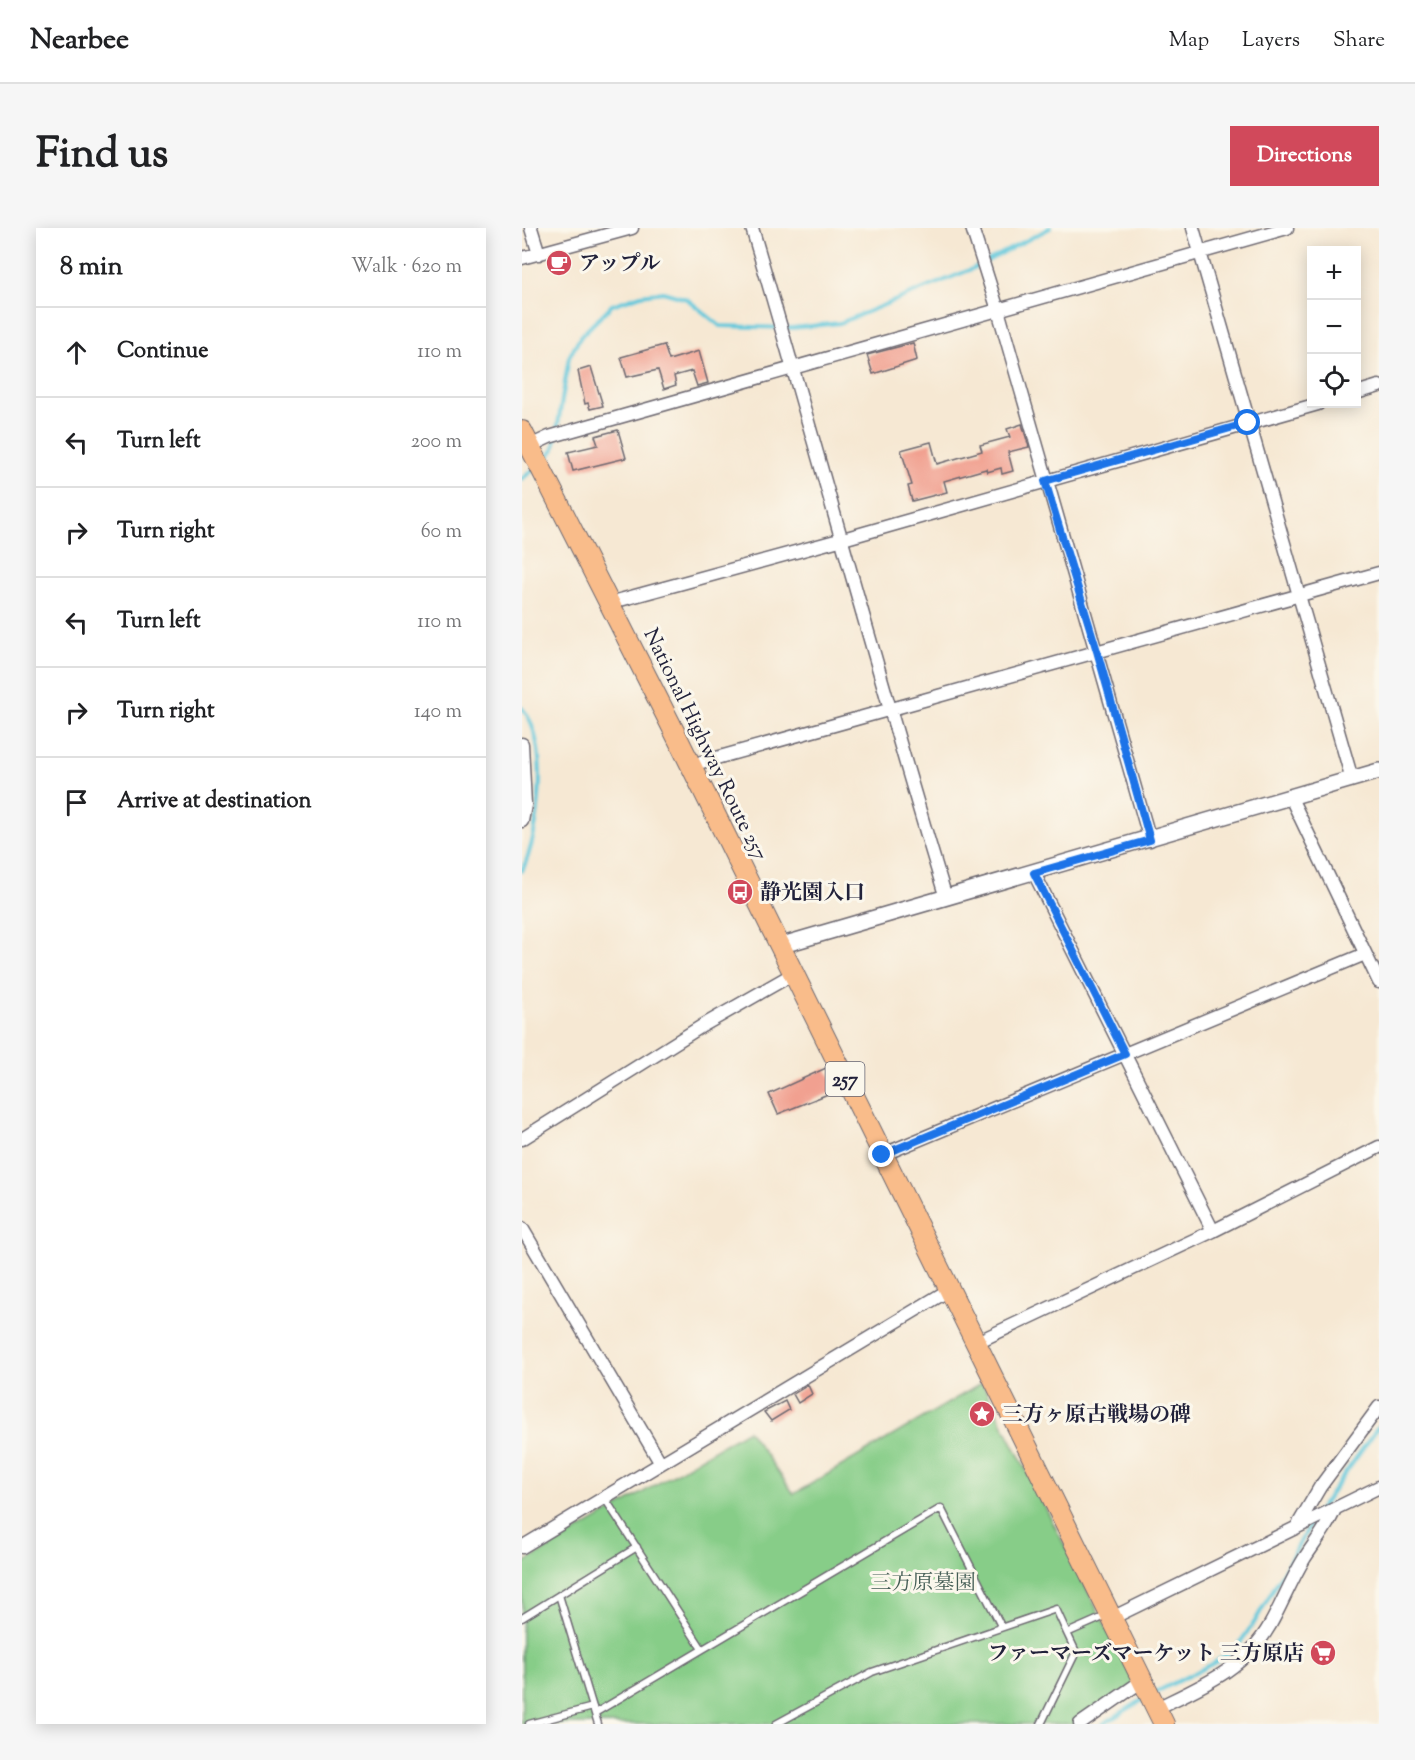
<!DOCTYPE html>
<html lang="en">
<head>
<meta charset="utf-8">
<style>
	body { margin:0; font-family:"Sorts Mill Goudy","Noto Serif JP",serif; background:#f6f6f6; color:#202124 }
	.controls { position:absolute; right:18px; top:18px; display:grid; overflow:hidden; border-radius:0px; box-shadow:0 3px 15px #0003 }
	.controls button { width:54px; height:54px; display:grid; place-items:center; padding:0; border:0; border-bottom:2px solid #e0e0e0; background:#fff; color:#202124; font:30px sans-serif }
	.stop { position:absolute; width:18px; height:18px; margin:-14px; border:4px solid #1a73e8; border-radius:50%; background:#fff }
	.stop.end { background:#1a73e8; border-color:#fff; box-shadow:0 2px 6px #0008 }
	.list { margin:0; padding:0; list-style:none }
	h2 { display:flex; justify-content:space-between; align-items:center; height:78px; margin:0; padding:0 24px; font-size:26px }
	h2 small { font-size:20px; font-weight:400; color:#757577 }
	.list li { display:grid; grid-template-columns:39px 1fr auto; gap:18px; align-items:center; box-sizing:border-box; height:90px; padding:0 24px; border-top:2px solid #e0e0e0 }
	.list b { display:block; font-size:22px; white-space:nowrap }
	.list em { font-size:20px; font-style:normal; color:#757577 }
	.icon { flex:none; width:33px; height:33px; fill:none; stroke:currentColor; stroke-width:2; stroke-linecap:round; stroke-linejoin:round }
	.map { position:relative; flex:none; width:857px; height:1496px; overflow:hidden; border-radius:0px }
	header { display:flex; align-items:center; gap:36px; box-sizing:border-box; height:84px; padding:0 30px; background:#fff; border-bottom:2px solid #e0e0e0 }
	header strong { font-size:28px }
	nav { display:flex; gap:33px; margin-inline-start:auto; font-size:21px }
	.intro { display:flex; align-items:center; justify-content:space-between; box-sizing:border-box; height:144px; padding:0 36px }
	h1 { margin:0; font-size:42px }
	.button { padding:15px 27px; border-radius:0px; background:#d1495b; color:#fff; font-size:21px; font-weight:700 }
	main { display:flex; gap:36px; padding:0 36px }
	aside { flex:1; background:#fff; border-radius:0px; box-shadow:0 3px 15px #0003 }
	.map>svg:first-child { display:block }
</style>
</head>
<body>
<header>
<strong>Nearbee</strong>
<nav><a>Map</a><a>Layers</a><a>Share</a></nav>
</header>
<div class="intro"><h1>Find us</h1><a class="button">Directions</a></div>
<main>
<aside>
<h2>8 min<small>Walk · 620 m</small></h2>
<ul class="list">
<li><svg class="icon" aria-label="ahead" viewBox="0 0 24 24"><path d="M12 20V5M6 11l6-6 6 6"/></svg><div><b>Continue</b></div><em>110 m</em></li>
<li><svg class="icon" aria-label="left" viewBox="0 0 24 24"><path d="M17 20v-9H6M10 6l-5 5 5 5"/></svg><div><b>Turn left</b></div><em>200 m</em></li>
<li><svg class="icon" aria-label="right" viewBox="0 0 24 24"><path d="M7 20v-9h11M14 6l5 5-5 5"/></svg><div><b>Turn right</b></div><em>60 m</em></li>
<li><svg class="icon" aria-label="left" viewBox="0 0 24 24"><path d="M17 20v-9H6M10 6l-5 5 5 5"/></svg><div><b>Turn left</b></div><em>110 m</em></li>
<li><svg class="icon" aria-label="right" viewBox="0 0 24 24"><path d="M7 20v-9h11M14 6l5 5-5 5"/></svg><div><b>Turn right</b></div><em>140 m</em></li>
<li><svg class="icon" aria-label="arrive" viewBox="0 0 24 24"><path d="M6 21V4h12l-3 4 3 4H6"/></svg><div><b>Arrive at destination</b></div></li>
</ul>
</aside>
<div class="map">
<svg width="857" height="1496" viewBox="0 0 857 1496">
	<rect width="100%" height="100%" fill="#fbf7ec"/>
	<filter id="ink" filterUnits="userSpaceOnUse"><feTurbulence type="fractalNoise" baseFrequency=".0167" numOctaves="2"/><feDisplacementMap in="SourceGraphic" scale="12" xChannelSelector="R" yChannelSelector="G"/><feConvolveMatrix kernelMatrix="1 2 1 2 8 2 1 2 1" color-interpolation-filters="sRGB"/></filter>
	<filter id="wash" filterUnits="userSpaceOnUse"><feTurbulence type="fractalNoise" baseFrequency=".008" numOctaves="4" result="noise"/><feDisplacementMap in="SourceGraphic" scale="24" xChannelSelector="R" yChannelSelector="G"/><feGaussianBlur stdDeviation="1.35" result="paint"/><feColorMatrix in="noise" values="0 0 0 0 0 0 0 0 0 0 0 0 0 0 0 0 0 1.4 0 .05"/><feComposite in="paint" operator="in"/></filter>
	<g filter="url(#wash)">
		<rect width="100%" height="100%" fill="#f6e8d3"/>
		<!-- green -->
		<path fill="#87cd88" stroke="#547862" stroke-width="1.5" d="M460 1155 613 1456 554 1496H0V1336L226 1202 272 1266Z"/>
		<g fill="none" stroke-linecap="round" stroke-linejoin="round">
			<!-- stream -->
			<path stroke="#5fc7db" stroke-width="4" d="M22 234 32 221 47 129 59 108 90 77 119 67 141 64 165 71 198 98 270 100 318 95 450 41 528 0
				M0 251 13 240
				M0 480C29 513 18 606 0 643
				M795 1285 857 1198
				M634 1464 692 1435 714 1420 732 1395 788 1297
				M581 1496 622 1471"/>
		</g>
		<g id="blocks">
			<!-- building -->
			<path fill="#f1a090" d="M391 115 395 132 351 146 345 127Z
				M142 117 147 132 177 123 186 155 175 158 170 143 152 148 154 157 142 161 136 142 105 149 99 129Z
				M69 139 81 178 68 181 66 175 63 176 56 143Z
				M500 196 507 219 486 224 491 243 480 246 479 240 465 244 464 241 422 253 425 264 390 273 386 258 390 257 379 222 409 214 415 236 460 223 458 217 488 209 485 201Z
				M96 202 104 230 51 243 46 224 76 217 73 208Z
				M304 840 316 862 256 886 247 866Z
				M286 1157 290 1166 276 1175 271 1166Z
				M263 1173 267 1182 249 1193 242 1184Z"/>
		</g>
	</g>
	<g filter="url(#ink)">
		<use href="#blocks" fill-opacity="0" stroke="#6c6770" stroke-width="1.5"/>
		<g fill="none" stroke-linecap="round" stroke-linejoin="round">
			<!-- service casing -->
			<g stroke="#6c6770" stroke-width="9">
				<path id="service" d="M82 1269 180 1421
					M37 1367 76 1496
					M0 1390 115 1319
					M73 1485 419 1280 479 1398
					M7 1496 71 1479
					M254 1496 350 1444 534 1381 545 1405
					M519 1496 554 1424 545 1405 586 1387"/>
			</g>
			<!-- minor casing -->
			<g stroke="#6c6770" stroke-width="15">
				<path id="minor" d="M9 0 17 26
					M230 0C296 223 356 448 424 670
					M450 0 476 82 628 612
					M671 0 830 551
					M0 30 110 0
					M834 165 857 158
					M8 218 27 209 765 0
					M87 375 321 311 796 176
					M0 516 3 577 0 593
					M169 537 857 345
					M769 570 857 754
					M512 645 691 1003
					M0 911 180 798 271 746
					M360 927 843 726
					M0 1000 138 1234
					M453 1115 691 1003 857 919
					M774 1300 798 1259 857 1179
					M0 1319 427 1062
					M590 1390 857 1259
					M635 1480C678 1459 723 1441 748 1397 760 1376 769 1352 782 1331 793 1314 805 1300 813 1281
					M558 1496 620 1453"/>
			</g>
			<!-- tertiary casing -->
			<g stroke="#6c6770" stroke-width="18">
				<path id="tertiary" d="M257 718 857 543"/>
			</g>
			<!-- trunk casing -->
			<g stroke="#6c6770" stroke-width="22">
				<path id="trunk" d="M0 203 148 495 642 1496"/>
			</g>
			<!-- service -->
			<use href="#service" stroke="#fff" stroke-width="6"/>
			<!-- minor -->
			<use href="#minor" stroke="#fff" stroke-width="12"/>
			<!-- tertiary -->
			<use href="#tertiary" stroke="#fff" stroke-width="15"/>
			<!-- trunk -->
			<use href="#trunk" stroke="#f9bc8a" stroke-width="20"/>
		</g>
	</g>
	<g fill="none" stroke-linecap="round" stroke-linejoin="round" filter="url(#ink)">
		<!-- route -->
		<path stroke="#1a73e8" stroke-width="8" d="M360 927 603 826 512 645 628 612 575 423 523 253 726 195"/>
	</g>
	<!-- icons -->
	<defs>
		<g id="cafe-disc" transform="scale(1.35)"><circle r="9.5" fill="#d1495b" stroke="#fbf7ec"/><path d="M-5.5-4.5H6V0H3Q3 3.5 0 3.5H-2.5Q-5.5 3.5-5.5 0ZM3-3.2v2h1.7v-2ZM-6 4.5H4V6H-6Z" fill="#fff"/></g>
		<g id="bus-disc" transform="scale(1.35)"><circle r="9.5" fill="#d1495b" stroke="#fbf7ec"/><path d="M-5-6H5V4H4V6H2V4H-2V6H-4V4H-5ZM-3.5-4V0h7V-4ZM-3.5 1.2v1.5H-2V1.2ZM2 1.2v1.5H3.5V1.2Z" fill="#fff"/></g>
		<g id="sight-disc" transform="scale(1.35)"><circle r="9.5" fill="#d1495b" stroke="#fbf7ec"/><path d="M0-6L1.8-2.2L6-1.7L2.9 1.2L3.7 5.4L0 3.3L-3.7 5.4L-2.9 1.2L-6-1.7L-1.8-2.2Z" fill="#fff"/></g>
		<g id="supermarket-disc" transform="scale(1.35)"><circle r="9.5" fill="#d1495b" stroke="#fbf7ec"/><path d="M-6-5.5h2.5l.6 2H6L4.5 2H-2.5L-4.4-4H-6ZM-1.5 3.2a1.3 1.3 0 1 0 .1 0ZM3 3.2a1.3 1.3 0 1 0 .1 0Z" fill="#fff"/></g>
	</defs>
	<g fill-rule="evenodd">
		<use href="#cafe-disc" x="37" y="35"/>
		<use href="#bus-disc" x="218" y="664"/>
		<use href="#sight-disc" x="460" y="1186"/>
		<use href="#supermarket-disc" x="801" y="1425"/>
	</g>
	<g text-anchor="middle" stroke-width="6" stroke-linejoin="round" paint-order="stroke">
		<!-- shield labels -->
		<rect fill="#fbf7ec" stroke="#636270" stroke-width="1.5" x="303.5" y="834" width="39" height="34" rx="4.5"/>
		<g font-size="20" font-weight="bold" fill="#22223b">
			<text x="323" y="858">257</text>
		</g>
		<!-- poi labels -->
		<g font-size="21" font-weight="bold" fill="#22223b" stroke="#fbf7ec" text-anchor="start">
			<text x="57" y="42">アップル</text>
			<text x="238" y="671">静光園入口</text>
			<text x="480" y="1193">三方ヶ原古戦場の碑</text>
			<text x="782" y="1432" text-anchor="end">ファーマーズマーケット 三方原店</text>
		</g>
		<!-- street labels -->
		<g font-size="21" fill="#22223b" stroke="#fbf7ec">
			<text transform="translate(184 516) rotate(64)" y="7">National Highway Route 257</text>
		</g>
		<!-- park labels -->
		<g font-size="21" fill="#455e56" stroke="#fbf7ec">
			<text x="401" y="1361">三方原墓園</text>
		</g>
	</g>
</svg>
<div class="controls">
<button>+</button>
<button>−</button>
<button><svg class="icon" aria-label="locate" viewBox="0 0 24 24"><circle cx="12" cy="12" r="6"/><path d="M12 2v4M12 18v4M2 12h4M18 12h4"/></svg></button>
</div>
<div class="stop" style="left:726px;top:195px"></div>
<div class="stop end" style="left:360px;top:927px"></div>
</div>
</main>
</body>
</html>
